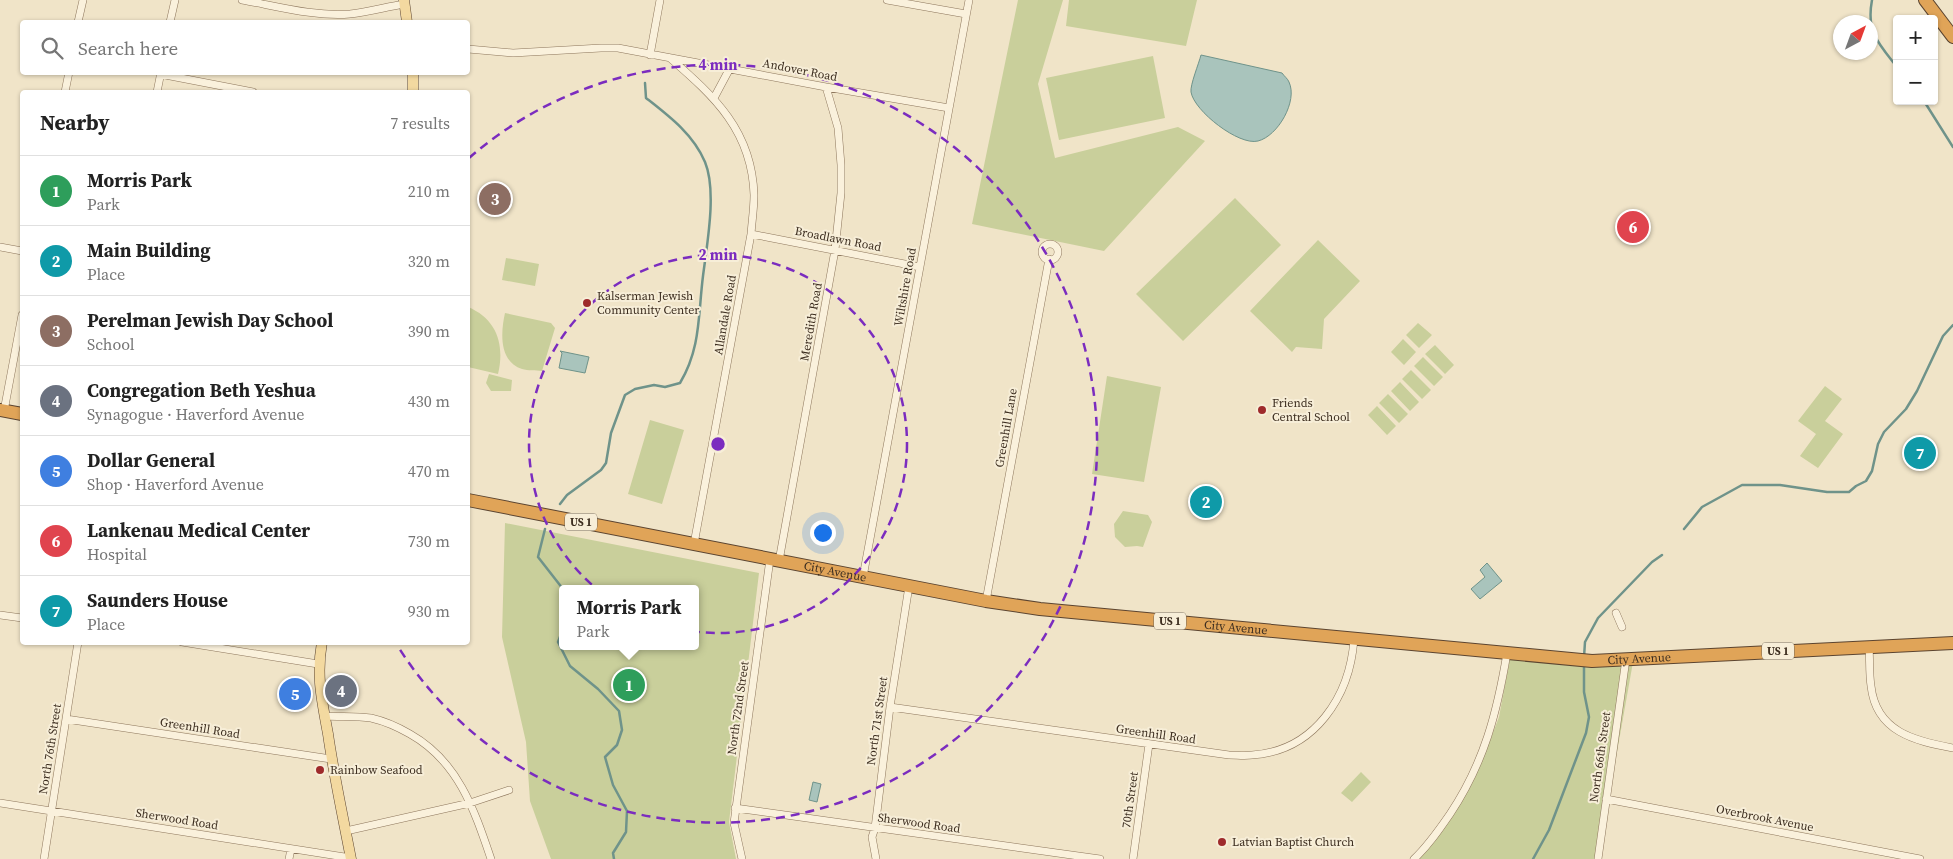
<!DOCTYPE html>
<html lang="en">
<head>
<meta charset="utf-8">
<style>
	body { margin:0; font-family:"Source Serif 4",serif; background:#f2f2f2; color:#222 }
	.controls { position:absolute; right:15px; top:15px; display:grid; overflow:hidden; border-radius:5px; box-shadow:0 1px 4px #0004 }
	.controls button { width:45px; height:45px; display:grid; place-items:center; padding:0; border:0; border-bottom:1px solid #e0e0e0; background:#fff; color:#222; font:25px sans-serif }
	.compass { position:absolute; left:1833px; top:15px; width:45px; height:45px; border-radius:50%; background:#fff; box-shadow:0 1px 4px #0004; rotate:41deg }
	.you { position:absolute; left:822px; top:532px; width:18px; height:18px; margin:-12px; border:4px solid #fff; border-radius:50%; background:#1a73e8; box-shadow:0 0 0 8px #1a73e833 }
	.badge { display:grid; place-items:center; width:32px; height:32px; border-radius:50%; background:#2563eb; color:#fff; font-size:16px; font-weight:700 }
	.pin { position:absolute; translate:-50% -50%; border:2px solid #fff; box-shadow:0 1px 5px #0006 }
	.popup { position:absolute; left:559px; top:585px; width:140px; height:65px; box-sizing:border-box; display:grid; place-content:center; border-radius:5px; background:#fff; filter:drop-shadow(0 1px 4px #0005); font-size:16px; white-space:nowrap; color:#767676 }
	.popup b { font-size:19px; color:#222 }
	.popup::after { content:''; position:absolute; left:50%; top:100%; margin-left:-10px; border:10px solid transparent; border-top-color:#fff }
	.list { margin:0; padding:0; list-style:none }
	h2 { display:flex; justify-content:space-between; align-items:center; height:65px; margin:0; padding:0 20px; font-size:21px }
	h2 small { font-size:16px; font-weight:400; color:#767676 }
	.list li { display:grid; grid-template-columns:32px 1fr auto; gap:15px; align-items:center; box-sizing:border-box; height:70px; padding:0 20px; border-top:1px solid #e0e0e0 }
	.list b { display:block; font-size:19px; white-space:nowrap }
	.list p { margin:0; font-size:16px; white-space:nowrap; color:#767676 }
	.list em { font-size:16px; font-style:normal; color:#767676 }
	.icon { flex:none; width:28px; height:28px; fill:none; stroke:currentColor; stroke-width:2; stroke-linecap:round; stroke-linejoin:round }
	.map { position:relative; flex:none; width:1953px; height:859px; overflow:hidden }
	.search { position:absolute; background:#fff; box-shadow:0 1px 4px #0004; left:20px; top:20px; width:450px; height:55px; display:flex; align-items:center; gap:12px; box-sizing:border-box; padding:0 18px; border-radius:5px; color:#767676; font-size:19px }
	.panel { position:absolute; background:#fff; box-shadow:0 1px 4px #0004; left:20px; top:90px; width:450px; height:555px; border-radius:5px }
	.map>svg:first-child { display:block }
</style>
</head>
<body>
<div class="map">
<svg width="1953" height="859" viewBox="0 0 1953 859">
	<rect width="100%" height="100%" fill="#f0e4c8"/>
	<!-- green -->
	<path fill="#c9cf9b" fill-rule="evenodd" d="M1018 0H1063L1038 84 1055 158 1178 127 1205 141 1104 251 972 224Z
		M1069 0H1197L1186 46 1066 26Z
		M1153 56 1165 118 1059 140 1046 78Z
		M1235 198 1281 245 1183 341 1136 294Z
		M1318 240 1360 281 1324 319 1322 349 1296 347 1292 352 1250 311Z
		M506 258 539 264 535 286 502 280Z
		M468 307C497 319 505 345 498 374L468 367Z
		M505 313 551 323 555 328 542 371C536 370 528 371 522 369 498 361 501 331 505 313Z
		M1418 323 1432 335 1419 348 1406 335Z
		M1403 339 1416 352 1404 365 1391 352Z
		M1435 345 1454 365 1445 374 1425 354Z
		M1423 357 1443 377 1434 386 1414 366Z
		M1411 370 1431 390 1422 399 1402 379Z
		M489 374 512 380 511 391H491L486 383Z
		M1107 376 1161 387 1144 482 1092 474Z
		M1400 382 1419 402 1410 411 1391 391Z
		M1825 386 1842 399 1825 421 1843 434 1818 468 1800 456 1816 434 1798 421Z
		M1388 394 1408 414 1399 423 1379 403Z
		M1377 406 1396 426 1387 435 1368 415Z
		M650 420 684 430 662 504 628 494Z
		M1123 511 1148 515 1152 522 1143 547 1137 546 1125 547 1115 537 1114 524Z
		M505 523 759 573 729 822 736 859H551L530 801 526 742 502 637ZM563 589H695V646H563Z
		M1510 658 1633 662 1598 859H1416L1462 798 1480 766 1499 717Z
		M1361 772 1371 782 1352 802 1341 793Z"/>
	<!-- water -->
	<path fill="#a9c4bc" stroke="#6f938a" d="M1201 55 1282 73C1284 76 1288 79 1289 82 1298 101 1278 136 1258 141 1239 146 1194 111 1191 92 1190 85 1199 63 1201 55Z
		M560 351 589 357 585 373 559 368 562 353Z
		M1487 563 1502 581 1480 599 1471 589 1485 577 1480 570Z
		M813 782 821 784 817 802 809 800Z"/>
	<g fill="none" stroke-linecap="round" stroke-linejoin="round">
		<!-- stream -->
		<path stroke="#6f938a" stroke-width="2.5" d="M1872 0C1866 32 1878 43 1897 67
			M1924 101 1953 147
			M560 504 567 495 601 470 606 463 611 433 625 395 635 389 654 385 665 387 680 383C701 348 698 315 703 276 707 244 717 191 705 162 693 134 669 116 646 98L645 83
			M545 529 538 557 563 589
			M1684 529 1702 507 1742 485H1780L1827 492H1849L1856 486 1866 481 1872 471 1878 444 1884 432 1906 409 1917 391 1943 336 1953 325
			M563 629 558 642 570 666 598 689 619 711 622 730 617 745 605 757 613 785 627 811 626 832 613 853 614 859
			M1584 657 1585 642 1598 618 1652 562 1662 555
			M1533 859 1549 830 1586 733 1589 717 1584 692V665"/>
		<!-- street casing -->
		<g stroke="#8d765c" stroke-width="8">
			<path id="street" d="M242 0C276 6 315 17 350 14 368 12 386 7 404 4
				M887 0 966 14
				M78 22 83 0
				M170 22 175 0
				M468 49 513 53 601 48H618L826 87 949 108
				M650 55 660 0
				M670 58C715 97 752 131 754 195 754 208 752 221 751 234L694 544
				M160 74 253 92
				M65 92 69 72
				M157 92 161 72
				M714 98 730 68
				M751 234 920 267
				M1042 252a8 8 0 1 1 16 0a8 8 0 1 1-16 0Z
				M0 247 22 251
				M4 411 22 315
				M779 561 835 250 841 193V165L838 128 826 87
				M863 577 969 0
				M986 601 1049 259
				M1616 613 1622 627
				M0 615 22 618
				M182 642 318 664
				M1869 647C1870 660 1869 673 1871 686 1876 732 1915 741 1953 748
				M890 707 1229 755C1237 755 1245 756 1252 755 1315 751 1350 696 1354 639
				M325 716C340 717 356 716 371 718 384 721 398 727 410 734 458 761 474 809 491 859
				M66 719 331 759
				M1606 799 1920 859
				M0 803 351 858
				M735 808 1100 859
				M346 831 470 803 509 790
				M44 859 78 642
				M289 859 291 849
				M742 859 734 823 770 559
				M876 859 872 837 875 828 890 707 909 586
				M1133 859 1149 744
				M1414 859C1428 846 1439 830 1450 814 1484 763 1497 713 1507 653
				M1598 859 1626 659"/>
		</g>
		<!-- primary casing -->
		<g stroke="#5b4430" stroke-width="11">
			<path id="primary" d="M404 0 407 22
				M413 72V92
				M322 642C316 676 322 701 328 734 334 776 343 817 351 859"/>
		</g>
		<!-- highway casing -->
		<g stroke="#5b4430" stroke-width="14">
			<g id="highway">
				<path d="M1925 0 1953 37"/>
				<path d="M0 410 22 414"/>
				<path id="s1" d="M468 500 986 601 1040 609 1592 661 1953 643"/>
			</g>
		</g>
		<!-- street -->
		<use href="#street" stroke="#faf1dc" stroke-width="7"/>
		<!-- primary -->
		<use href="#primary" stroke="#f3d9a0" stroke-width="10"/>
		<!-- highway -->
		<use href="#highway" stroke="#e0a458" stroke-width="12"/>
	</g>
	<!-- distance rings -->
	<g fill="none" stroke="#7b2cbf" stroke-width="2.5" stroke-dasharray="9 6">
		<circle cx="718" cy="444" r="189"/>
		<path d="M469 158A379 379 0 1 1 397 645"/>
	</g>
	<!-- markers -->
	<g fill="#9e2a2b" stroke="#f7eed8" stroke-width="2">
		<circle cx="587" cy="303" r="5"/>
		<circle cx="1262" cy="410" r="5"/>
		<circle cx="320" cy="770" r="5"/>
		<circle cx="1222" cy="842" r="5"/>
	</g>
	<g text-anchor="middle" stroke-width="4" stroke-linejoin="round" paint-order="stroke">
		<!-- shield labels -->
		<g fill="#f7eed8" stroke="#756857" stroke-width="1">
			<rect x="565" y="513.5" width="32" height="17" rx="4"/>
			<rect x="1154" y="612.5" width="32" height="17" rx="4"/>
			<rect x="1762" y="642.5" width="32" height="17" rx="4"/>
		</g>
		<g font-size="11" font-weight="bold" fill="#3d2e20">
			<text x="581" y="526">US 1</text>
			<text x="1170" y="625">US 1</text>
			<text x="1778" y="655">US 1</text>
		</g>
		<!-- street labels -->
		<g font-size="12" fill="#3d2e20" stroke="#f7eed8">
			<text transform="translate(800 70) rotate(11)" y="4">Andover Road</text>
			<text transform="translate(838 239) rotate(11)" y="4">Broadlawn Road</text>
			<text transform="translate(905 287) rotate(-80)" y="4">Wiltshire Road</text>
			<text transform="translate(725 315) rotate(-80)" y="4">Allandale Road</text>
			<text transform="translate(811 322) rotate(-80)" y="4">Meredith Road</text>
			<text transform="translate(1006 428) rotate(-80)" y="4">Greenhill Lane</text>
			<text dy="4" stroke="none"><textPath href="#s1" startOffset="374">City Avenue</textPath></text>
			<text dy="4" stroke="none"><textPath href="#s1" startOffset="779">City Avenue</textPath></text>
			<text dy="4" stroke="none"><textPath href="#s1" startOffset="1184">City Avenue</textPath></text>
			<text transform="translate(738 708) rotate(-82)" y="4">North 72nd Street</text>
			<text transform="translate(877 721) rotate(-82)" y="4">North 71st Street</text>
			<text transform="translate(200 728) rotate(9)" y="4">Greenhill Road</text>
			<text transform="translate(1156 734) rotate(8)" y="4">Greenhill Road</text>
			<text transform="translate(50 749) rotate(-81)" y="4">North 76th Street</text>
			<text transform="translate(1600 757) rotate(-82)" y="4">North 66th Street</text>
			<text transform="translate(1130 800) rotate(-82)" y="4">70th Street</text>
			<text transform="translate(1765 818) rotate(11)" y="4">Overbrook Avenue</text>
			<text transform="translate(177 819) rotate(9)" y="4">Sherwood Road</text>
			<text transform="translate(919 823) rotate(8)" y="4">Sherwood Road</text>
		</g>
		<!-- poi labels -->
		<g font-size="12" fill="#3d2e20" stroke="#f7eed8" text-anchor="start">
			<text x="597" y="300">Kalserman Jewish<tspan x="597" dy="14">Community Center</tspan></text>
			<text x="1272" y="407">Friends<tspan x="1272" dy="14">Central School</tspan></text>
			<text x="330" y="774">Rainbow Seafood</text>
			<text x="1232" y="846">Latvian Baptist Church</text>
		</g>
	</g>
	<circle cx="718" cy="444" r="8" fill="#7b2cbf" stroke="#f7eed8" stroke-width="2.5"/>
	<g font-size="15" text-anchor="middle" font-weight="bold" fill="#7b2cbf" stroke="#f7eed8" stroke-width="4" stroke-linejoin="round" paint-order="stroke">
		<text x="718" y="70">4 min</text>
		<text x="718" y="260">2 min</text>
	</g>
</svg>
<div class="controls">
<button>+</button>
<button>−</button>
</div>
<svg class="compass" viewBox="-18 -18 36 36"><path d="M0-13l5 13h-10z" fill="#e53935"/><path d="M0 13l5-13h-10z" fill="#767676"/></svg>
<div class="you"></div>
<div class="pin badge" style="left:629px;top:685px;background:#2e9e5b">1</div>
<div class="popup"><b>Morris Park</b>Park</div>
<div class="pin badge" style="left:1206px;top:502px;background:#0f9aa8">2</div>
<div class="pin badge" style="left:495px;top:199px;background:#8d6e63">3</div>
<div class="pin badge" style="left:341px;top:691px;background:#6b7280">4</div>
<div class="pin badge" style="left:295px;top:694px;background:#3f7fe0">5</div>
<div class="pin badge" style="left:1633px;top:227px;background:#e0444e">6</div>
<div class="pin badge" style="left:1920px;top:453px;background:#0f9aa8">7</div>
<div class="search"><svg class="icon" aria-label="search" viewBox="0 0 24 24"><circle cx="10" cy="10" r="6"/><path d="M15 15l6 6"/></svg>Search here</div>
<section class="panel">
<h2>Nearby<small>7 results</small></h2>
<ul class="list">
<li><span class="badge" style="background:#2e9e5b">1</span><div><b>Morris Park</b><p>Park</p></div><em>210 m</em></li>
<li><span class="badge" style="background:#0f9aa8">2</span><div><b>Main Building</b><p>Place</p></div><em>320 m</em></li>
<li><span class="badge" style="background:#8d6e63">3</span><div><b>Perelman Jewish Day School</b><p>School</p></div><em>390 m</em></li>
<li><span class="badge" style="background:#6b7280">4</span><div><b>Congregation Beth Yeshua</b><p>Synagogue · Haverford Avenue</p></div><em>430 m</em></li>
<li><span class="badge" style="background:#3f7fe0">5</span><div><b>Dollar General</b><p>Shop · Haverford Avenue</p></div><em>470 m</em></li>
<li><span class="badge" style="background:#e0444e">6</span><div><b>Lankenau Medical Center</b><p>Hospital</p></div><em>730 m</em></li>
<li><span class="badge" style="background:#0f9aa8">7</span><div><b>Saunders House</b><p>Place</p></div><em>930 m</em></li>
</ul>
</section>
</div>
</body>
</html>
